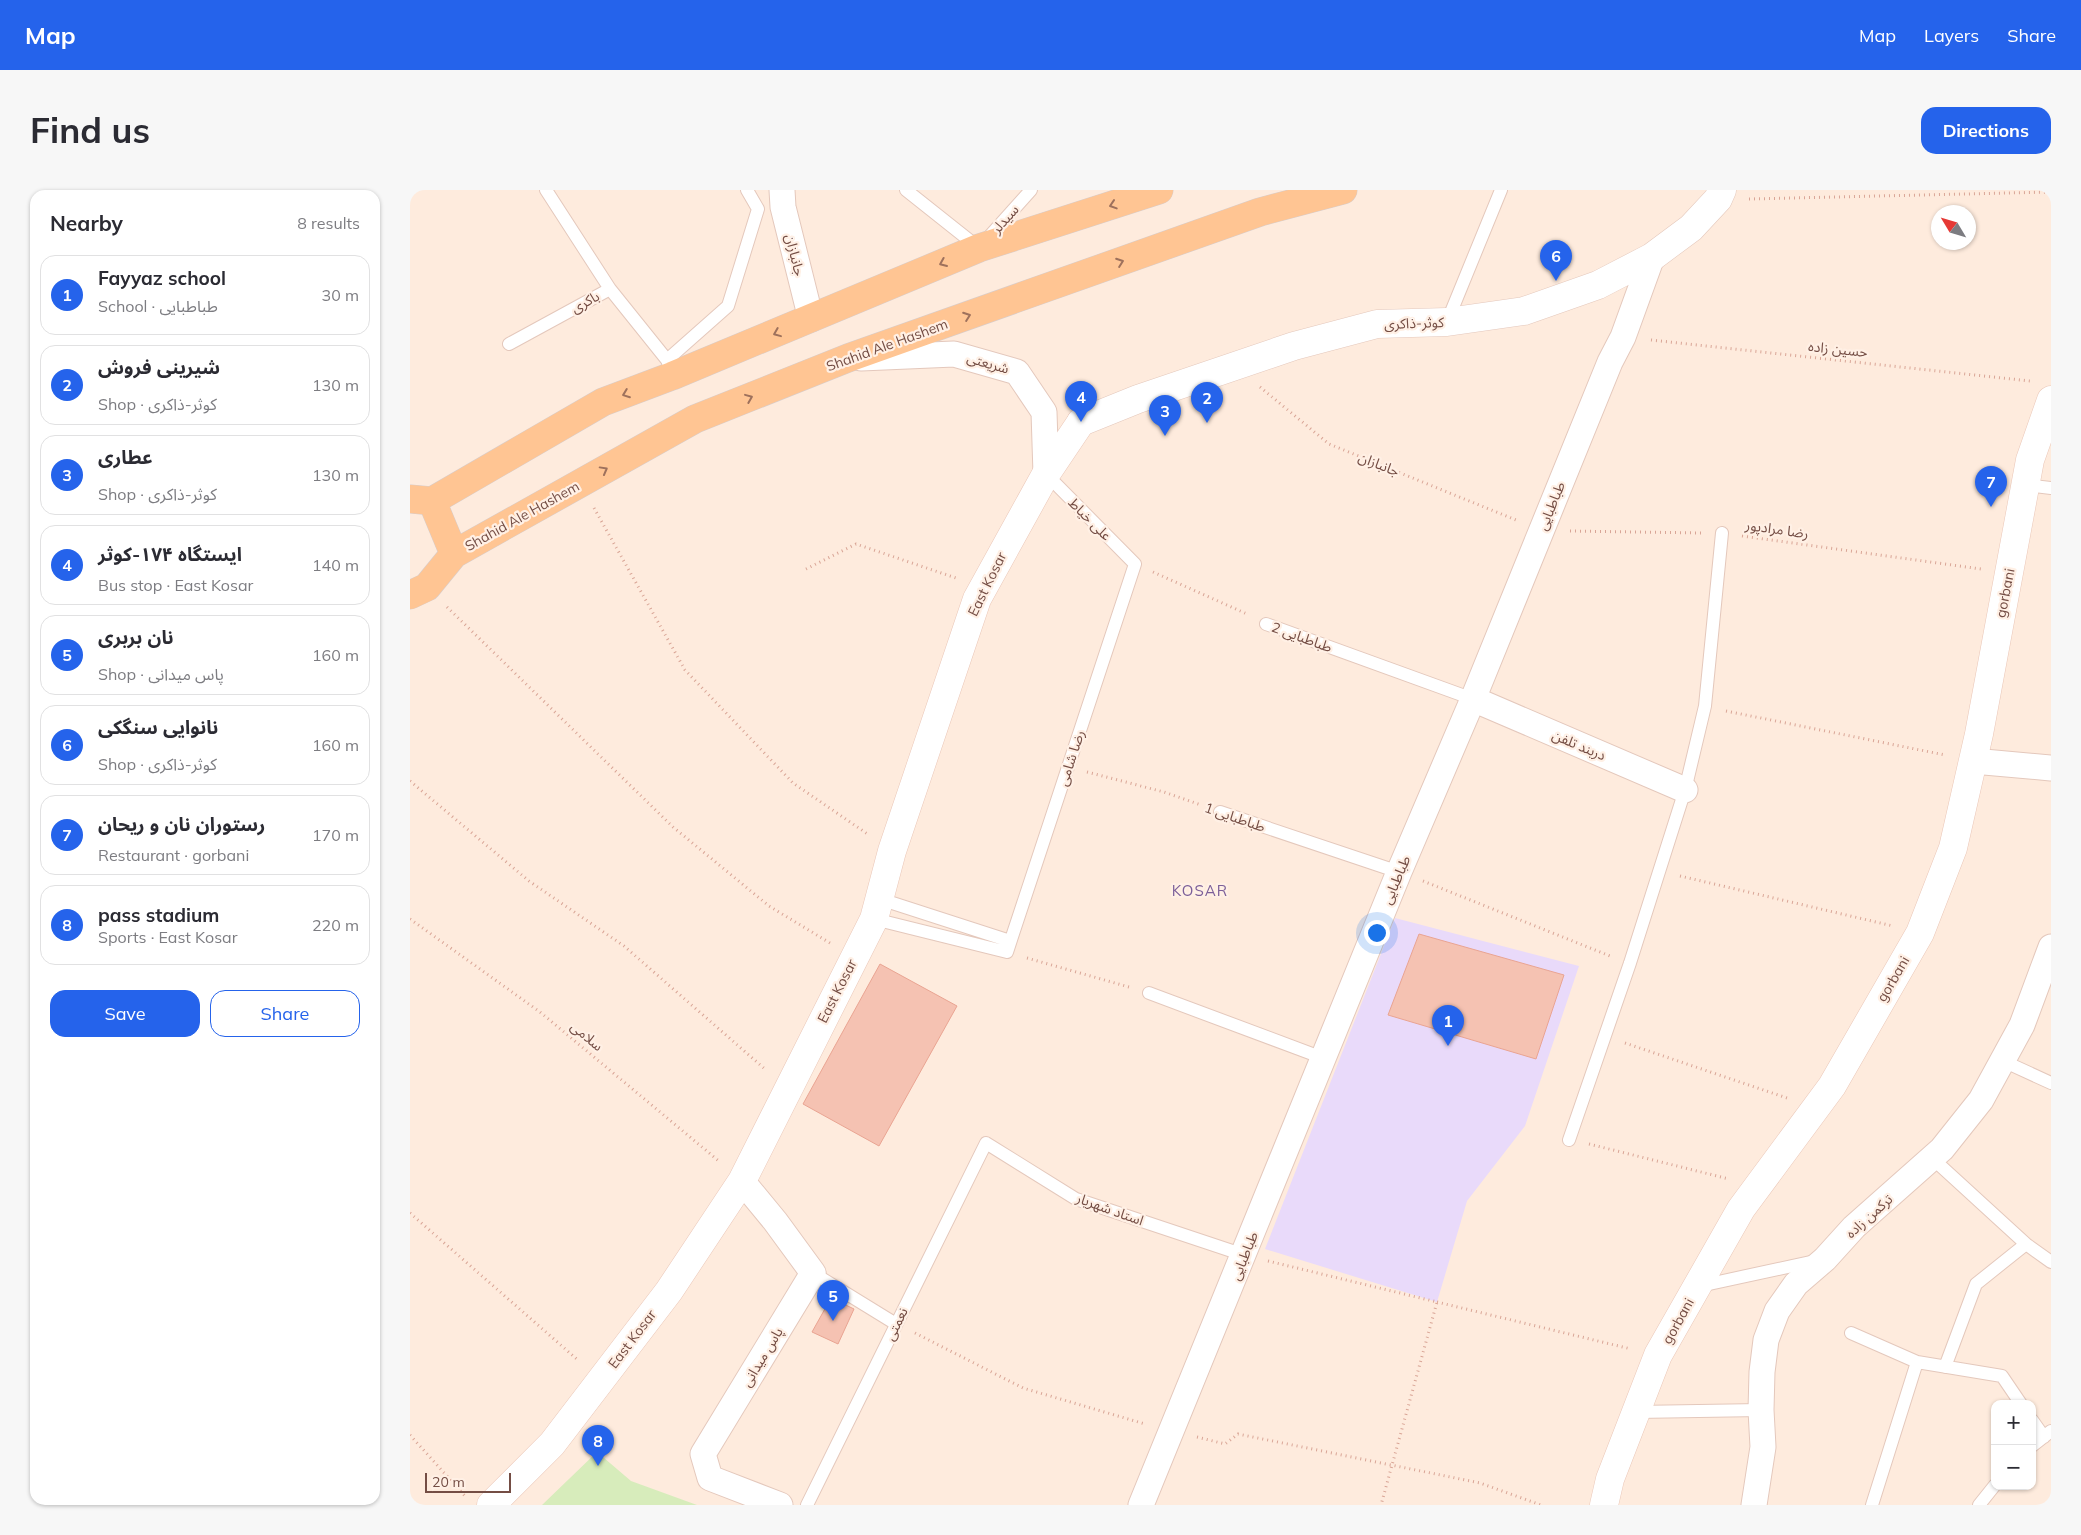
<!DOCTYPE html>
<html lang="en">
<head>
<meta charset="utf-8">
<style>
	body { margin:0; font-family:Mulish,"Noto Sans Arabic",sans-serif; background:#f7f7f7; color:#2b2b33 }
	.controls { position:absolute; right:15px; bottom:15px; display:grid; overflow:hidden; border-radius:10px; box-shadow:0 1px 4px #0004 }
	.controls button { width:45px; height:45px; display:grid; place-items:center; padding:0; border:0; border-bottom:1px solid #e1e1e2; background:#fff; color:#2b2b33; font:25px sans-serif }
	.compass { position:absolute; left:1521px; top:15px; width:45px; height:45px; border-radius:50%; background:#fff; box-shadow:0 1px 4px #0004; rotate:308deg }
	.scale { position:absolute; left:15px; bottom:12px; width:86px; box-sizing:border-box; padding-left:5px; border:2px solid #744d44; border-top:0; font-size:14px; line-height:18px; white-space:nowrap; color:#744d44; -webkit-text-stroke:4px #fff0e5; paint-order:stroke }
	.you { position:absolute; left:966px; top:742px; width:18px; height:18px; margin:-12px; border:4px solid #fff; border-radius:50%; background:#1a73e8; box-shadow:0 0 0 8px #1a73e833 }
	.badge { display:grid; place-items:center; width:32px; height:32px; border-radius:50%; background:#2563eb; color:#fff; font-size:16px; font-weight:700 }
	.pin { position:absolute; translate:-50% -41px; filter:drop-shadow(0 1px 2px #0008) }
	.pin::after { content:''; position:absolute; top:26px; width:18px; height:15px; background:inherit; clip-path:polygon(0 0,100% 0,50% 100%) }
	.list { margin:0; padding:0; list-style:none }
	h2 { display:flex; justify-content:space-between; align-items:center; height:65px; margin:0; padding:0 20px; font-size:21px }
	h2 small { font-size:16px; font-weight:400; color:#7c7c81 }
	.list li { display:grid; grid-template-columns:32px 1fr auto; gap:15px; align-items:center; box-sizing:border-box; height:80px; margin:0 10px 10px; padding:0 10px; border:1px solid #e1e1e2; border-radius:15px }
	.list b { display:block; font-size:19px; white-space:nowrap }
	.list p { margin:0; font-size:16px; white-space:nowrap; color:#7c7c81 }
	.list em { font-size:16px; font-style:normal; color:#7c7c81 }
	.actions { display:flex; gap:10px; padding:15px 20px }
	.actions a { flex:1; padding:11px 0; border:1px solid #2563eb; border-radius:15px; text-align:center; font-size:18px; color:#2563eb }
	.actions .main { background:#2563eb; color:#fff }
	.map { position:relative; flex:none; width:1641px; height:1315px; overflow:hidden; border-radius:15px }
	header { display:flex; align-items:center; gap:30px; box-sizing:border-box; height:70px; padding:0 25px; background:#2563eb; color:#fff }
	header strong { font-size:24px }
	nav { display:flex; gap:28px; margin-inline-start:auto; font-size:18px }
	.intro { display:flex; align-items:center; justify-content:space-between; box-sizing:border-box; height:120px; padding:0 30px }
	h1 { margin:0; font-size:35px }
	.button { padding:12px 22px; border-radius:15px; background:#2563eb; color:#fff; font-size:18px; font-weight:700 }
	main { display:flex; gap:30px; padding:0 30px }
	aside { flex:1; background:#fff; border-radius:15px; box-shadow:0 1px 4px #0004 }
	.map>svg:first-child { display:block }
</style>
</head>
<body>
<header>
<strong>Map</strong>
<nav><a>Map</a><a>Layers</a><a>Share</a></nav>
</header>
<div class="intro"><h1>Find us</h1><a class="button">Directions</a></div>
<main>
<aside>
<h2>Nearby<small>8 results</small></h2>
<ul class="list">
<li><span class="badge">1</span><div><b>Fayyaz school</b><p>School · طباطبایی</p></div><em>30 m</em></li>
<li><span class="badge">2</span><div><b>شیرینی فروش</b><p>Shop · کوثر-ذاکری</p></div><em>130 m</em></li>
<li><span class="badge">3</span><div><b>عطاری</b><p>Shop · کوثر-ذاکری</p></div><em>130 m</em></li>
<li><span class="badge">4</span><div><b>ایستگاه ۱۷۴-کوثر</b><p>Bus stop · East Kosar</p></div><em>140 m</em></li>
<li><span class="badge">5</span><div><b>نان بربری</b><p>Shop · پاس میدانی</p></div><em>160 m</em></li>
<li><span class="badge">6</span><div><b>نانوایی سنگکی</b><p>Shop · کوثر-ذاکری</p></div><em>160 m</em></li>
<li><span class="badge">7</span><div><b>رستوران نان و ریحان</b><p>Restaurant · gorbani</p></div><em>170 m</em></li>
<li><span class="badge">8</span><div><b>pass stadium</b><p>Sports · East Kosar</p></div><em>220 m</em></li>
</ul>
<div class="actions"><a class="main">Save</a><a>Share</a></div>
</aside>
<div class="map">
<svg width="1641" height="1315" viewBox="0 0 1641 1315">
	<rect width="100%" height="100%" fill="#feebdd"/>
	<!-- education -->
	<path fill="#e9dafa" d="M985 728 1169 776 1115 936 1057 1011 1027 1112 855 1059Z"/>
	<!-- green -->
	<path fill="#d7ecbb" d="M187 1262 221 1291 287 1315H132Z"/>
	<!-- building -->
	<path fill="#f5c2b2" stroke="#e9a492" d="M1009 744 1154 785 1126 869 978 825Z
		M470 774 547 816 469 956 393 914Z
		M421 1108 444 1119 428 1154 402 1142Z"/>
	<g fill="none" stroke-linecap="round" stroke-linejoin="round">
		<!-- service casing -->
		<g stroke="#e4c8bc" stroke-width="14">
			<path id="service" d="M496 0 569 58 621 0
				M200 99 257 170 260 178
				M1037 132 1091 0
				M99 154 200 99 136 0
				M257 170 318 116 348 19 337 0
				M1616 295 1641 298
				M856 434 1063 509
				M810 622 989 682
				M470 709 600 751
				M464 729 597 762 725 374 636 284
				M739 803 913 868
				M1593 871 1641 893
				M1159 950 1220 773 1275 600 1295 516 1312 343
				M1522 968 1616 1054 1641 1072
				M403 1083 486 1134
				M1290 1096 1405 1071
				M1441 1143 1507 1172 1592 1186 1611 1214
				M1535 1177 1566 1094 1616 1054
				M1226 1222 1351 1220
				M1622 1230 1634 1247
				M1622 1256 1641 1241
				M397 1315 576 953 666 1009 834 1065
				M1462 1315 1507 1172
				M1569 1315 1585 1295"/>
		</g>
		<!-- minor casing -->
		<g stroke="#e4c8bc" stroke-width="27">
			<path id="minor" d="M372 0 373 17 401 129
				M451 168 544 164 607 182 634 222 636 284
				M1063 509 1275 600
				M1563 571 1641 578
				M332 991 365 1031 403 1083 293 1264 300 1288 370 1315
				M731 1315 989 682 1063 509 1200 172 1213 147 1242 67
				M1344 1315 1353 1257 1351 1220 1352 1182 1356 1150 1367 1121 1386 1094 1415 1069 1444 1037 1532 959 1571 910 1612 835 1641 757"/>
		</g>
		<!-- tertiary casing -->
		<g stroke="#e4c8bc" stroke-width="29">
			<path id="tertiary" d="M671 232 728 209 884 156 967 134 1037 132 1114 121 1188 95 1242 67 1281 38 1308 9 1312 0"/>
		</g>
		<!-- secondary casing -->
		<g stroke="#eac7b8" stroke-width="29">
			<path id="secondary" d="M81 1315 142 1254 259 1101 332 991 464 729 482 661 567 409 636 284 671 232
				M1194 1315 1200 1289 1248 1165 1331 1019 1422 896 1510 743 1543 658 1569 544 1620 270 1641 210"/>
		</g>
		<!-- primary casing -->
		<g stroke="#d8cdcb" stroke-width="29">
			<path id="primary" d="M0 309 22 311 44 364 17 397 0 405
				M22 311 193 212 262 186 569 58 749 0
				M44 364 285 229 438 168 850 22 933 0"/>
		</g>
		<!-- path -->
		<path stroke="#d9a596" stroke-width="3" stroke-dasharray="1 4" stroke-linecap="butt" d="M1339 9 1641 2
			M1241 150 1620 191
			M850 197 919 254 1106 330
			M184 318 275 480 383 593 459 645
			M1160 341 1291 343
			M1332 346 1571 379
			M396 379 446 354 546 388
			M743 382 837 424
			M37 417 263 637 359 716 420 753
			M1316 521 1535 565
			M677 582 754 602 791 615
			M0 591 119 691 214 756 356 880
			M1270 686 1483 736
			M1013 691 1200 766
			M0 729 130 822 310 972
			M617 768 719 797
			M1215 853 1377 908
			M1179 954 1319 989
			M0 1023 169 1171
			M858 1071 1027 1112 971 1315
			M1027 1112 1221 1159
			M505 1143 613 1198 735 1234
			M0 1245 55 1306
			M787 1247 815 1254 828 1244 1070 1293 1131 1315"/>
		<!-- service -->
		<use href="#service" stroke="#fff" stroke-width="12"/>
		<!-- minor -->
		<use href="#minor" stroke="#fff" stroke-width="25"/>
		<!-- tertiary -->
		<use href="#tertiary" stroke="#fff" stroke-width="28"/>
		<!-- secondary -->
		<use href="#secondary" stroke="#fff" stroke-width="28"/>
		<!-- primary -->
		<use href="#primary" stroke="#ffc593" stroke-width="28"/>
	</g>
	<!-- one-way arrows -->
	<defs><path id="oneway-chevron" d="M-2-3.5L2.5 0L-2 3.5" fill="none" stroke-width="1.6" stroke-linecap="round" stroke-linejoin="round" transform="scale(1.25)"/></defs>
	<g stroke="#9e715c">
		<use href="#oneway-chevron" transform="translate(703 15) rotate(162)"/>
		<use href="#oneway-chevron" transform="translate(710 72) rotate(-20)"/>
		<use href="#oneway-chevron" transform="translate(533 73) rotate(157)"/>
		<use href="#oneway-chevron" transform="translate(557 126) rotate(-20)"/>
		<use href="#oneway-chevron" transform="translate(367 143) rotate(158)"/>
		<use href="#oneway-chevron" transform="translate(216 204) rotate(159)"/>
		<use href="#oneway-chevron" transform="translate(339 208) rotate(-22)"/>
		<use href="#oneway-chevron" transform="translate(194 280) rotate(-29)"/>
	</g>
	<g text-anchor="middle" stroke-width="4.5" stroke-linejoin="round" paint-order="stroke">
		<!-- street labels -->
		<g font-size="14" fill="#744d44" stroke="#fff0e5">
			<text transform="translate(595 29) rotate(-48)" y="5">سیدلر</text>
			<text transform="translate(385 65) rotate(76)" y="5">جانبازان</text>
			<text transform="translate(175 112) rotate(-29)" y="5">باکری</text>
			<text transform="translate(1004 133) rotate(-2)" y="5">کوثر-ذاکری</text>
			<text transform="translate(477 155) rotate(-20)" y="5">Shahid Ale Hashem</text>
			<text transform="translate(1428 159) rotate(6)" y="5">حسین زاده</text>
			<text transform="translate(578 173) rotate(16)" y="5">شریعتی</text>
			<text transform="translate(969 274) rotate(22)" y="5">جانبازان</text>
			<text transform="translate(1141 316) rotate(-68)" y="5">طباطبایی</text>
			<text transform="translate(112 326) rotate(-29)" y="5">Shahid Ale Hashem</text>
			<text transform="translate(680 329) rotate(45)" y="5">علی خیاط</text>
			<text transform="translate(1367 339) rotate(8)" y="5">رضا مرادپور</text>
			<text transform="translate(577 394) rotate(-64)" y="5">East Kosar</text>
			<text transform="translate(1595 403) rotate(-79)" y="5">gorbani</text>
			<text transform="translate(892 447) rotate(20)" y="5">طباطبایی 2</text>
			<text transform="translate(1169 555) rotate(23)" y="5">دربند تلفن</text>
			<text transform="translate(661 568) rotate(-72)" y="5">رضا شامی</text>
			<text transform="translate(825 627) rotate(19)" y="5">طباطبایی 1</text>
			<text transform="translate(986 690) rotate(-67)" y="5">طباطبایی</text>
			<text transform="translate(1483 789) rotate(-60)" y="5">gorbani</text>
			<text transform="translate(427 801) rotate(-63)" y="5">East Kosar</text>
			<text transform="translate(177 846) rotate(40)" y="5">سلامی</text>
			<text transform="translate(700 1019) rotate(20)" y="5">استاد شهریار</text>
			<text transform="translate(1459 1026) rotate(-42)" y="5">ترکمن زاده</text>
			<text transform="translate(834 1066) rotate(-68)" y="5">طباطبایی</text>
			<text transform="translate(1268 1131) rotate(-61)" y="5">gorbani</text>
			<text transform="translate(486 1134) rotate(-64)" y="5">نعمتی</text>
			<text transform="translate(222 1149) rotate(-53)" y="5">East Kosar</text>
			<text transform="translate(352 1167) rotate(-59)" y="5">پاس میدانی</text>
		</g>
		<!-- neighbourhood labels -->
		<g font-size="15" letter-spacing="1" fill="#7c5f99" stroke="#fff0e5">
			<text x="790" y="706">KOSAR</text>
		</g>
	</g>
</svg>
<div class="controls">
<button>+</button>
<button>−</button>
</div>
<svg class="compass" viewBox="-18 -18 36 36"><path d="M0-13l5 13h-10z" fill="#e53935"/><path d="M0 13l5-13h-10z" fill="#7c7c81"/></svg>
<div class="scale">20 m</div>
<div class="you"></div>
<div class="pin badge" style="left:1038px;top:856px">1</div>
<div class="pin badge" style="left:797px;top:233px">2</div>
<div class="pin badge" style="left:755px;top:246px">3</div>
<div class="pin badge" style="left:671px;top:232px">4</div>
<div class="pin badge" style="left:423px;top:1131px">5</div>
<div class="pin badge" style="left:1146px;top:91px">6</div>
<div class="pin badge" style="left:1581px;top:317px">7</div>
<div class="pin badge" style="left:188px;top:1276px">8</div>
</div>
</main>
</body>
</html>
